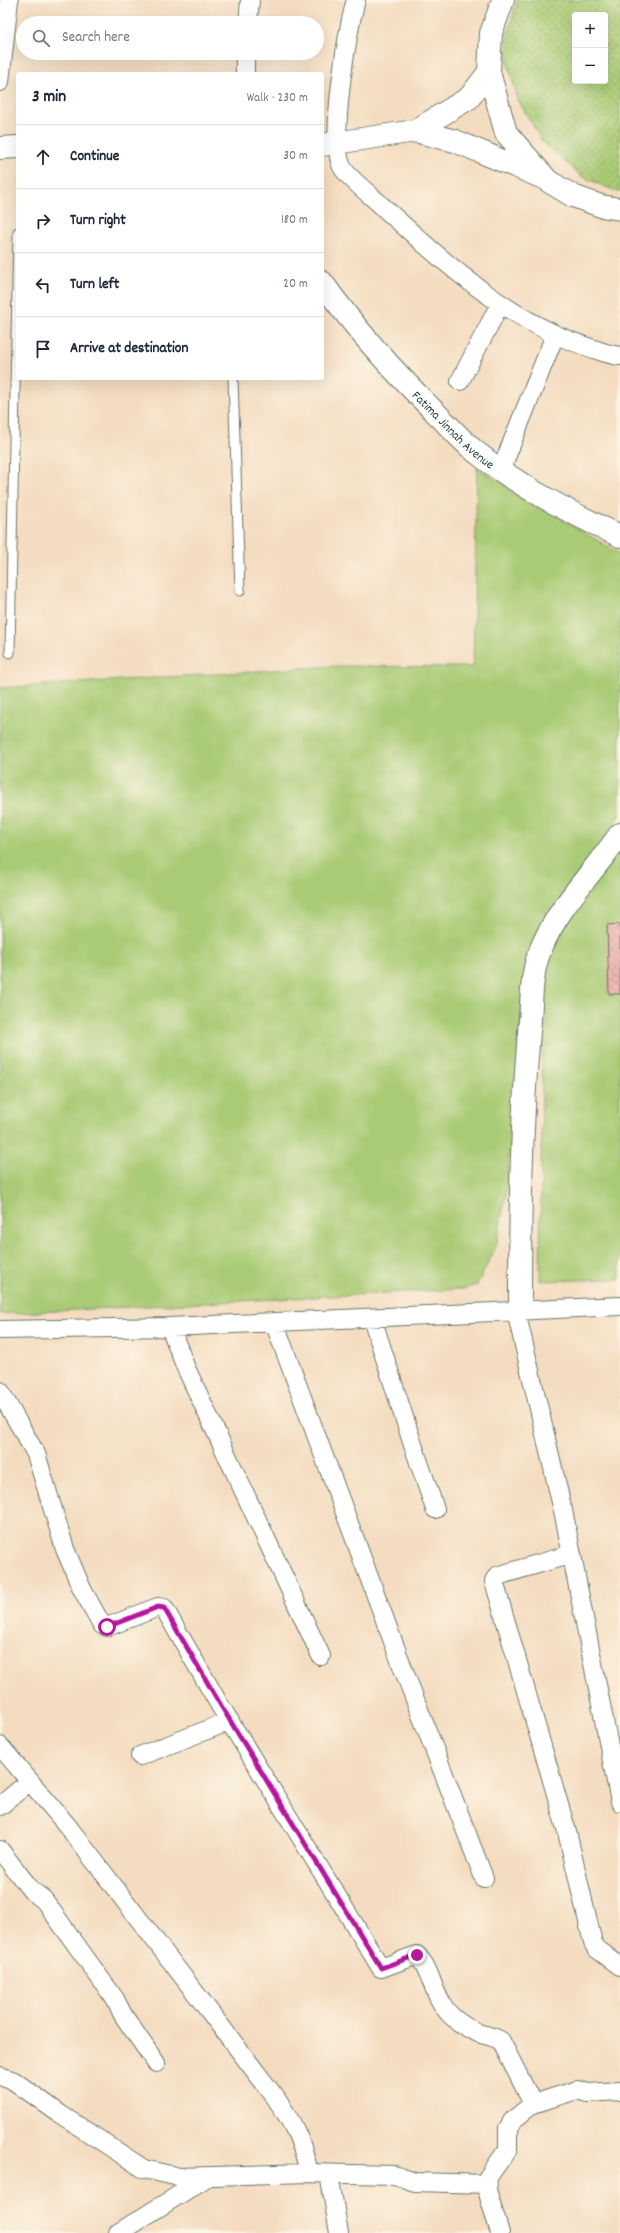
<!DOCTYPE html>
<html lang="en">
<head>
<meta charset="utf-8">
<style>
	body { margin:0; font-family:Dekko,sans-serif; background:#f6f6f7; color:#1f2937 }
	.controls { position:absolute; right:12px; top:12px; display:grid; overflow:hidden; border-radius:4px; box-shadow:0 4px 16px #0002 }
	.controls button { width:36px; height:36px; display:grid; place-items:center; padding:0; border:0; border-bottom:1px solid #e0e1e3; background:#fff; color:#1f2937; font:20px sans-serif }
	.stop { position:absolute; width:12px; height:12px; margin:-9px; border:3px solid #b5179e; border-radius:50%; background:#fff }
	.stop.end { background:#b5179e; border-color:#fff; box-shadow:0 1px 4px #0008 }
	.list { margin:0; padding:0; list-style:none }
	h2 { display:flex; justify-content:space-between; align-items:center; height:52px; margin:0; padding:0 16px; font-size:17px }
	h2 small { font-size:13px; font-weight:400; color:#747a83 }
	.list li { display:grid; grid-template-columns:26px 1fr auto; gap:12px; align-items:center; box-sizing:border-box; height:64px; padding:0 16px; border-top:1px solid #e0e1e3 }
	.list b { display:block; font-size:15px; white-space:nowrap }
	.list em { font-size:13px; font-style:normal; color:#747a83 }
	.icon { flex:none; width:22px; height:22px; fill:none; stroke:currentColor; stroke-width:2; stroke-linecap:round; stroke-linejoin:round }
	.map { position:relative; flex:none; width:620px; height:2233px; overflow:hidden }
	.search { position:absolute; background:#fff; box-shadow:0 4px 16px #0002; left:16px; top:16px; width:308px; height:44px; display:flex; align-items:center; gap:10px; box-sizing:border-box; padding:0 14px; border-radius:22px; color:#747a83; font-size:15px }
	.panel { position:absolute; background:#fff; box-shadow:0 4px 16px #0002; left:16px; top:72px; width:308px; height:308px; border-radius:4px }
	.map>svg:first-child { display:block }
</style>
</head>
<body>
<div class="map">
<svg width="620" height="2233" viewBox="0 0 620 2233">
	<defs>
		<pattern id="park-dots" width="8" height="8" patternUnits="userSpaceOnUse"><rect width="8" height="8" fill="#a9cb74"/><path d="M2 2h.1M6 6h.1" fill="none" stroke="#89a660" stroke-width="1.8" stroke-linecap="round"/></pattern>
		<pattern id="building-cross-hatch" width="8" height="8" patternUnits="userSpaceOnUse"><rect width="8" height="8" fill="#eca6a5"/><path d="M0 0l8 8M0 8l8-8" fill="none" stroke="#bf8887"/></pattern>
	</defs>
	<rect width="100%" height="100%" fill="#fcf5e5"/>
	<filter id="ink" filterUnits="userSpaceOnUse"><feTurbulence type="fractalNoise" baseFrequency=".025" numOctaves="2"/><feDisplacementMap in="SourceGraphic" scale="8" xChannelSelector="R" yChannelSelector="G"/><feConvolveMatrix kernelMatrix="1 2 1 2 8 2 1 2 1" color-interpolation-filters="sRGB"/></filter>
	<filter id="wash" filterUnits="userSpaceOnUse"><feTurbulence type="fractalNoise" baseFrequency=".012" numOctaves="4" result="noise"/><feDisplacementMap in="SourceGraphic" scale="16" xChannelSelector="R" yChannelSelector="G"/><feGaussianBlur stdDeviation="0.9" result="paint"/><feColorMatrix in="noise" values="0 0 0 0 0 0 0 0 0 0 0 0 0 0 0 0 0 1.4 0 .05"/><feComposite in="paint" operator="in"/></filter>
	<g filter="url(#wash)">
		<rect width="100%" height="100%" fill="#f4dcc0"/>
		<!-- grass -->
		<path fill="#a9cb74" stroke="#648454" d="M477 468 620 554V814L527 949 506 1194 496 1247 477 1285 463 1289 0 1314V688L336 666 473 667Z
			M620 844V1279L540 1281 543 984 559 933Z"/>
		<!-- park -->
		<path fill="url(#park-dots)" stroke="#648454" fill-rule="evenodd" d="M517 0H620V191H615L581 176 542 141 518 100 508 64 507 37ZM575 15H605V81H575Z"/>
		<g id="blocks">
			<!-- building -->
			<path fill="url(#building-cross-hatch)" d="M620 924V994H609L607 925Z"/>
		</g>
	</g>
	<g filter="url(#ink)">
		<use href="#blocks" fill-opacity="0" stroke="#6a7565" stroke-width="1"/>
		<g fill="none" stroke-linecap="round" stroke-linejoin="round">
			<!-- service casing -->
			<g stroke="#6a7565" stroke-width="11">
				<path id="service" d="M233 378 240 591
					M10 653 18 232"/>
			</g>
			<!-- minor casing -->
			<g stroke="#6a7565" stroke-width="20">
				<path id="minor" d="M356 0C347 31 329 140 342 167 347 177 374 198 383 207 445 263 510 323 591 348 600 351 610 355 620 356
					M248 23 250 0
					M245 74V53
					M0 82 9 0
					M460 381 500 304
					M501 470 555 335
					M516 1311 564 1515 620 1802
					M372 1318 412 1442 435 1509
					M274 1322 404 1671 484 1878
					M170 1327 186 1368 321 1656
					M0 1330 170 1327 620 1306
					M0 1391 36 1454 65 1549 82 1589 102 1625 107 1627 158 1607 164 1608 219 1704 381 1968 417 1955C431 1969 432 1991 444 2007 451 2018 466 2028 478 2033 487 2036 493 2036 501 2041L533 2104
					M572 1554 497 1576 494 1581 567 1832 593 1943 597 1949 620 1966
					M0 1746 66 1824 275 2097C294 2124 302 2141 309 2173L179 2177 144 2169 60 2114 14 2081 0 2076
					M140 1756 230 1721
					M0 1806 30 1781
					M0 1850 31 1890 44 1900 115 1999 123 2015 156 2063
					M309 2173 394 2175 415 2182 488 2184
					M329 2174 339 2233
					M118 2233 209 2176
					M500 2233 487 2190 488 2177 508 2149V2128L513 2120 533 2104 577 2090 588 2093 620 2091"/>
			</g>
			<!-- tertiary casing -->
			<g stroke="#6a7565" stroke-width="24">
				<path id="tertiary" d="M503 0 491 33 489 72 506 133 548 181 573 196 601 206 620 209
					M415 131 455 141 541 177
					M322 145 415 131 469 98 489 72
					M520 1310C520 1217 521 1125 529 1032 532 1006 530 975 540 951 557 907 594 872 620 834"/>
			</g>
			<!-- secondary casing -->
			<g stroke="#6a7565" stroke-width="24">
				<g id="secondary">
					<path d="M0 148 18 147"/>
					<path id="s1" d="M322 282C356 330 395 373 437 414 450 427 462 441 476 452 518 486 571 513 620 536"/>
				</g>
			</g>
			<!-- service -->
			<use href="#service" stroke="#fff" stroke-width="9"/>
			<!-- minor -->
			<use href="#minor" stroke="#fff" stroke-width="18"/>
			<!-- tertiary -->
			<use href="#tertiary" stroke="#fff" stroke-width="22"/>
			<!-- secondary -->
			<use href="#secondary" stroke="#fff" stroke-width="22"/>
		</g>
	</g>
	<g fill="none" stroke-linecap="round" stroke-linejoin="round" filter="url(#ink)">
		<!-- route -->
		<path stroke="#b5179e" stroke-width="5" d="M107 1627 158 1607 164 1608 220 1704 381 1968 417 1955"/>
	</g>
	<g text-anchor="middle" stroke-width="4" stroke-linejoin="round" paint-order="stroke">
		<!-- street labels -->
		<g font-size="13" fill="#1f3d34" stroke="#fcf5e5">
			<text dy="5" stroke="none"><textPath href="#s1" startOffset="198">Fatima Jinnah Avenue</textPath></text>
		</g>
	</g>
</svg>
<div class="controls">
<button>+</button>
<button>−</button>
</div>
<div class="stop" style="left:107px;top:1627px"></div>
<div class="stop end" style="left:417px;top:1955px"></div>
<div class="search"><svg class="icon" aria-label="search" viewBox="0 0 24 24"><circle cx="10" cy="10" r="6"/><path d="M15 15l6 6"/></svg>Search here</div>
<section class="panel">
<h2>3 min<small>Walk · 230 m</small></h2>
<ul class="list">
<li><svg class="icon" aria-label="ahead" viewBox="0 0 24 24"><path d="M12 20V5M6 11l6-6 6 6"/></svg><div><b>Continue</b></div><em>30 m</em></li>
<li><svg class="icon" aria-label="right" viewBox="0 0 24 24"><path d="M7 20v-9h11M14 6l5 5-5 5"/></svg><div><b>Turn right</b></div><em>180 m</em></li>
<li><svg class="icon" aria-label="left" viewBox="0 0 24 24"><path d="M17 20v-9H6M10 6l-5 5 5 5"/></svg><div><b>Turn left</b></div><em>20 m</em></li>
<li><svg class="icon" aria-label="arrive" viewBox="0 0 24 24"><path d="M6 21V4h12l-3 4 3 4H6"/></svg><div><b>Arrive at destination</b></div></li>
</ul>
</section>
</div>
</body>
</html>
